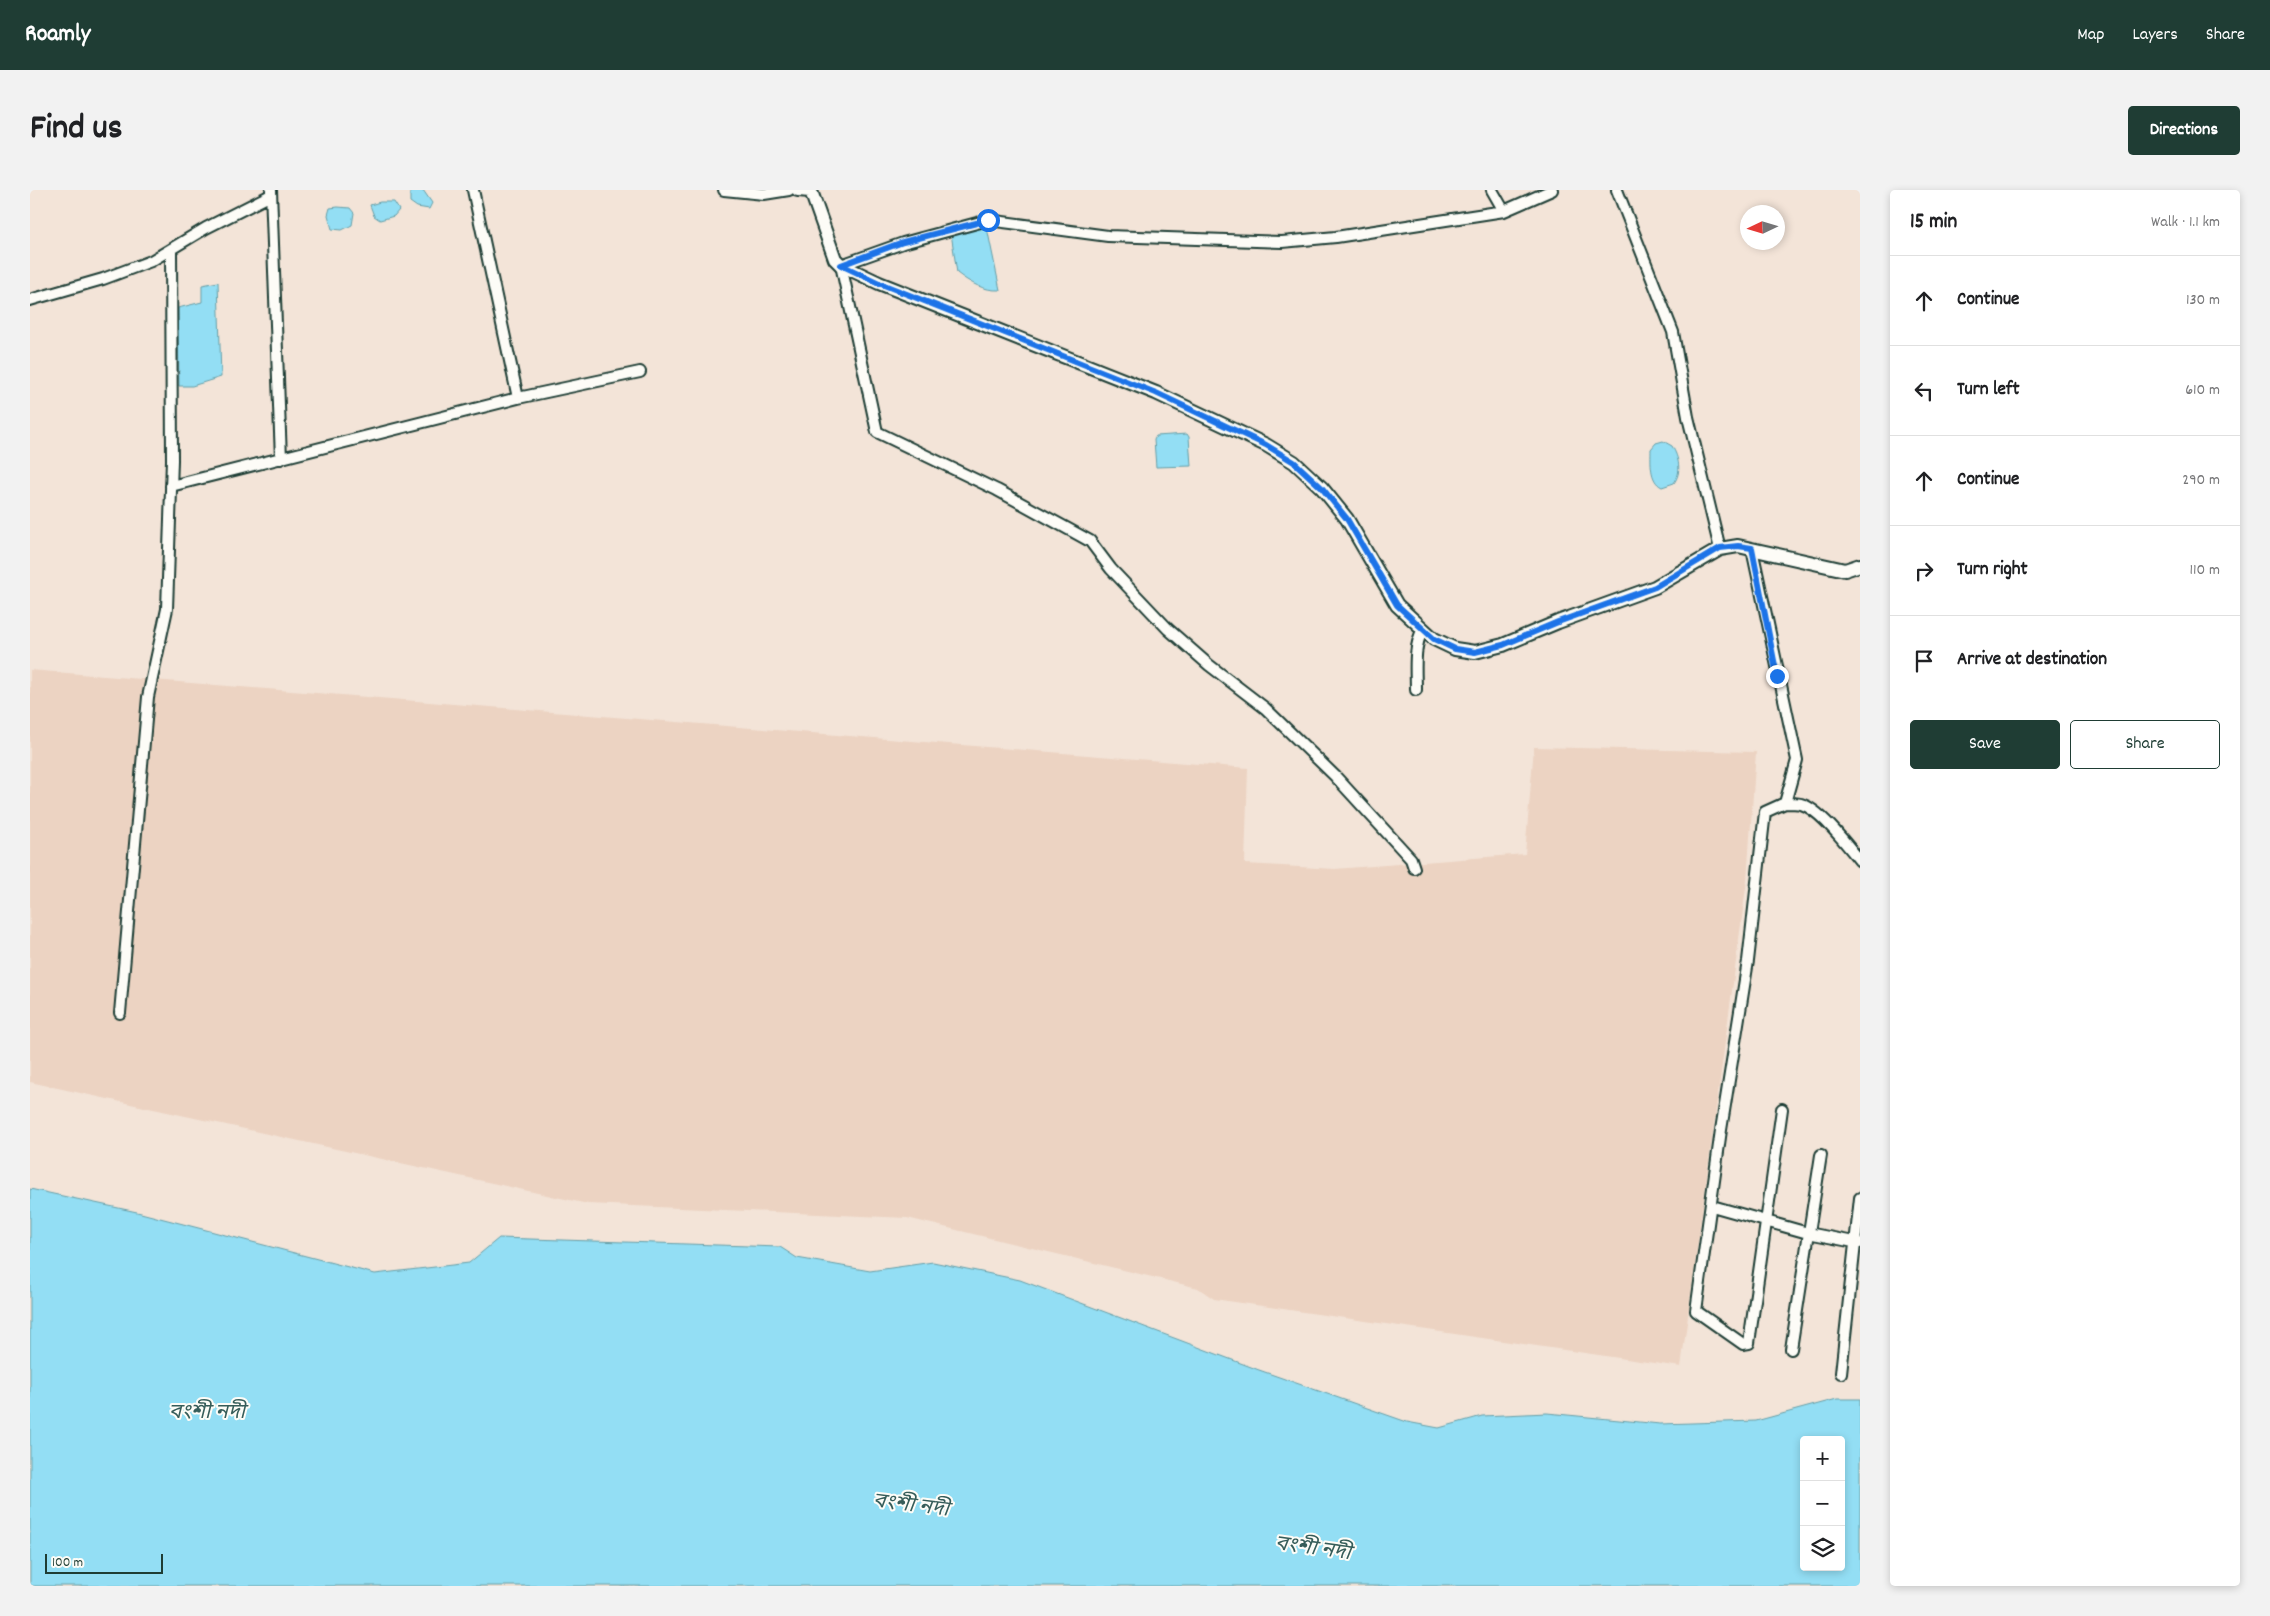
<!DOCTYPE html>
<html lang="en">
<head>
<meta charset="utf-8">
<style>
	body { margin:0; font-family:Dekko,"Noto Sans Bengali",sans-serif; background:#f2f2f2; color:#202124 }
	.controls { position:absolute; right:15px; bottom:15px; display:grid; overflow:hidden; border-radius:5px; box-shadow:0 2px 8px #0003 }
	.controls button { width:45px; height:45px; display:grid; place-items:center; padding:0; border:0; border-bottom:1px solid #e0e0e0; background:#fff; color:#202124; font:25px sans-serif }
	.compass { position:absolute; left:1710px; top:15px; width:45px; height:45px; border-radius:50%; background:#fff; box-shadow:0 2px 8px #0003; rotate:266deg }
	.scale { position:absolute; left:15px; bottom:12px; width:118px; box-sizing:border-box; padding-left:5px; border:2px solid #1f3d34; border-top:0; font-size:14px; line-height:18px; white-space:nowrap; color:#1f3d34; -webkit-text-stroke:4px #fdfcf7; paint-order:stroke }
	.stop { position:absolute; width:15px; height:15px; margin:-11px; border:4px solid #1a73e8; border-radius:50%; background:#fff }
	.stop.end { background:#1a73e8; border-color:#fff; box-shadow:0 1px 5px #0008 }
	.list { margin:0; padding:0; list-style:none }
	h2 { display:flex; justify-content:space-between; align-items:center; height:65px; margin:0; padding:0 20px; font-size:21px }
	h2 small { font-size:16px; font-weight:400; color:#757577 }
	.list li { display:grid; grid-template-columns:32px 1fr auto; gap:15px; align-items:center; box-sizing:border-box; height:90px; padding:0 20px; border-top:1px solid #e0e0e0 }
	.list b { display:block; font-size:19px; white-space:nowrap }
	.list em { font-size:16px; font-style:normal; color:#757577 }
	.actions { display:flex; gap:10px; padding:15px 20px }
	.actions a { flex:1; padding:11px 0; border:1px solid #1f3d34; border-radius:5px; text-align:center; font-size:18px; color:#1f3d34 }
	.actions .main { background:#1f3d34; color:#fff }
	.icon { flex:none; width:28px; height:28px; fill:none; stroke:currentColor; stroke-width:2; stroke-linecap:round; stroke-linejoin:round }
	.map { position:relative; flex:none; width:1830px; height:1396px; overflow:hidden; border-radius:5px }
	header { display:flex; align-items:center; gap:30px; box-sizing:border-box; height:70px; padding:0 25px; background:#1f3d34; color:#fff }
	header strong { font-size:24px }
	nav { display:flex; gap:28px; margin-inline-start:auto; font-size:18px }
	.intro { display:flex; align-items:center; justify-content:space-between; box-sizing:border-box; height:120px; padding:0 30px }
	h1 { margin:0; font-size:35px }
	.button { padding:12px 22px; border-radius:5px; background:#1f3d34; color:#fff; font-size:18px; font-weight:700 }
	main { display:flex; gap:30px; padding:0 30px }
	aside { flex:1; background:#fff; border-radius:5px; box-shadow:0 2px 8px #0003 }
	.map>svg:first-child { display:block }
</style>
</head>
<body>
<header>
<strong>Roamly</strong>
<nav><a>Map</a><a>Layers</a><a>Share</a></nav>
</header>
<div class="intro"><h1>Find us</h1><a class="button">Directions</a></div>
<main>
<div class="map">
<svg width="1830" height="1396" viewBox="0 0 1830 1396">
	<rect width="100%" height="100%" fill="#f3e4d8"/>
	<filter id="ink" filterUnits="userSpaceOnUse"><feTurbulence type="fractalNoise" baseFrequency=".02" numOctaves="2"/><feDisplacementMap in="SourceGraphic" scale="10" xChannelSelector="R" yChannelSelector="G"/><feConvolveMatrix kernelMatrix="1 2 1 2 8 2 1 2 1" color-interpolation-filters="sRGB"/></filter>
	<g filter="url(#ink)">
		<!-- built -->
		<path fill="#ecd3c2" d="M0 480 1218 578 1215 674 1305 679 1495 664 1504 557 1726 562 1717 690 1651 1177 1184 1109 1168 1098 877 1028 558 1014 0 892Z"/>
		<!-- water -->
		<path fill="#93def4" stroke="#659ea7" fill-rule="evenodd" d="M380 0H393L402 13 399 19 387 17 380 12Z
			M350 12H364L369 20 364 26 350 30 344 26 340 15Z
			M308 17 320 18 324 23 322 35 312 40 302 39 298 25 300 18Z
			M956 33 970 100C954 101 940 93 927 83L921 43Z
			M188 92 191 187 162 196H149L148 118 172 112V95Z
			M1157 244 1159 247 1161 276 1126 277 1124 250 1126 246Z
			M1633 251 1642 256C1649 268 1652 282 1644 293L1632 297C1619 291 1621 271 1621 259L1626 253Z
			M0 999 107 1022 345 1084 439 1073 469 1048 750 1057 767 1068 840 1081 903 1072 990 1090 1229 1180 1377 1232 1409 1238 1452 1226 1517 1223 1630 1234 1726 1231 1807 1209H1830V1396H0ZM1774 1250H1811V1377H1774Z"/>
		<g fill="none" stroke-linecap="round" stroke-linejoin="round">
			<!-- minor casing -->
			<g stroke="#1f3d34" stroke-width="14">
				<path id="minor" d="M241 0 251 269
					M694 0 734 4 759 0
					M1587 0 1643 142 1658 227 1690 359
					M1474 21 1522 0
					M0 110 73 89 121 71 176 38 241 5
					M488 208 610 182
					M141 296 488 208 443 0
					M1722 359 1767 570 1755 613 1735 622 1718 771 1691 940 1666 1121 1713 1154 1719 1153 1752 919
					M1386 500C1386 481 1383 457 1393 439
					M1755 613C1760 613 1766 613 1771 614 1790 619 1818 656 1830 671
					M1384 678 1381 669 1305 586 1235 518 1179 475 1138 439 1081 379 1060 351 967 300 847 242 811 75 873 53 958 30 1078 46 1252 52 1306 47 1474 21 1462 0
					M90 823 118 507 137 419 142 270 141 59
					M1682 1016 1778 1043 1829 1053
					M1761 1159 1791 965
					M1811 1183 1830 1008"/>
			</g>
			<!-- major casing -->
			<g stroke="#1f3d34" stroke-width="16">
				<path id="major" d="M768 0 780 1 782 4 805 69 811 75 849 93 1126 203 1236 255 1264 272 1292 298 1317 329 1367 415 1404 449 1425 459 1445 462 1473 455 1528 432 1625 397 1690 359 1708 356 1815 380 1830 375"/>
			</g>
			<!-- minor -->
			<use href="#minor" stroke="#fdfcf7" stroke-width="10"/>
			<!-- major -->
			<use href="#major" stroke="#fdfcf7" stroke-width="12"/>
		</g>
	</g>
	<g fill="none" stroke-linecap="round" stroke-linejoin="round" filter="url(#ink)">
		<!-- route -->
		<path stroke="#1a73e8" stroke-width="6" d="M958 30 873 52 811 75 849 93 1126 203 1236 255 1264 272 1292 298 1317 329 1367 415 1404 449 1425 459 1445 462 1473 455 1528 432 1625 397 1690 358 1708 356 1722 358 1747 486"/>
	</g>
	<g text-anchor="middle" stroke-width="4" stroke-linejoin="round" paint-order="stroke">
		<!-- water labels -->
		<g font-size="21" font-style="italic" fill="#365d5a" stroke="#fdfcf7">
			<text x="177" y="1228">বংশী নদী</text>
			<text transform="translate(881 1314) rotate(7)" y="7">বংশী নদী</text>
			<text transform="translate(1283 1357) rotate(8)" y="7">বংশী নদী</text>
		</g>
	</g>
</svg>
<div class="controls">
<button>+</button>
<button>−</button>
<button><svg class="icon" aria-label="layers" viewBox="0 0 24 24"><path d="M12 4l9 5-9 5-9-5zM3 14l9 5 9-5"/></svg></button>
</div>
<svg class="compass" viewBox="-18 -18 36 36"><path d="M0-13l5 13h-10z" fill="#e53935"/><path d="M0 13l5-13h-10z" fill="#757577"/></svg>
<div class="scale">100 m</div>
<div class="stop" style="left:958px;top:30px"></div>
<div class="stop end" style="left:1747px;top:486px"></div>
</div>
<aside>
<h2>15 min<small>Walk · 1.1 km</small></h2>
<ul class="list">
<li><svg class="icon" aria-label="ahead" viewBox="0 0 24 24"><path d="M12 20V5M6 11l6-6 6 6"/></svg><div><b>Continue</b></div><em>130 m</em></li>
<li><svg class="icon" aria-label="left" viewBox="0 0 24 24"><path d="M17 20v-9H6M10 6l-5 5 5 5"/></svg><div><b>Turn left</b></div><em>610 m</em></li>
<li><svg class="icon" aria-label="ahead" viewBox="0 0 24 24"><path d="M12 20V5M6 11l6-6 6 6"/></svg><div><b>Continue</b></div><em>290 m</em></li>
<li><svg class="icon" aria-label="right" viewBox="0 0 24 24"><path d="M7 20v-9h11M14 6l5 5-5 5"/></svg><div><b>Turn right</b></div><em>110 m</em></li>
<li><svg class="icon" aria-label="arrive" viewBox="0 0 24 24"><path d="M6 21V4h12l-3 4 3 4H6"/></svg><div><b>Arrive at destination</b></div></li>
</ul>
<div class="actions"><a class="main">Save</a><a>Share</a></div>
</aside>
</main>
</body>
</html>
